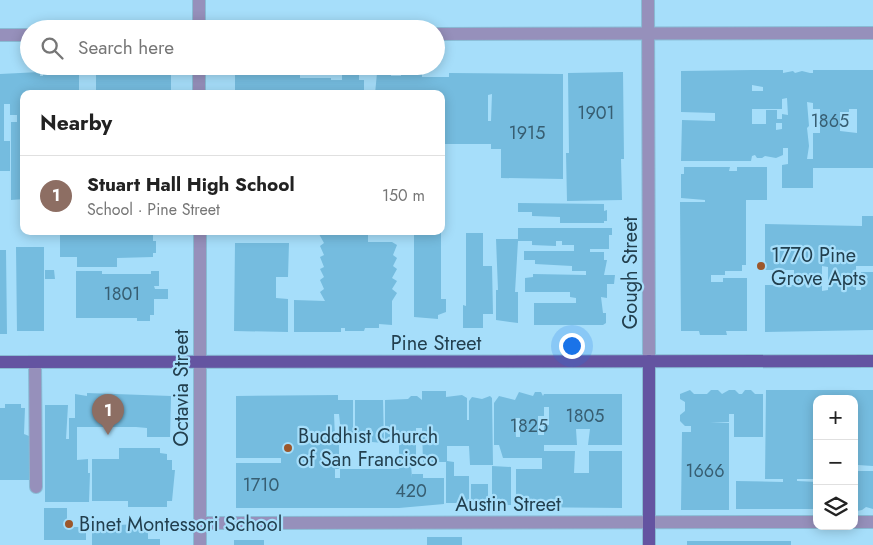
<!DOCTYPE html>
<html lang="en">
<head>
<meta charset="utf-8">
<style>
	body { margin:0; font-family:Jost,sans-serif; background:#f2f2f2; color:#222 }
	.controls { position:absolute; right:15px; bottom:15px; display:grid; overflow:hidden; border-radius:10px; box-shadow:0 2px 12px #0003 }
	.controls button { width:45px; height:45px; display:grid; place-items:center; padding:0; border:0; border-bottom:1px solid #e0e0e0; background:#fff; color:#222; font:25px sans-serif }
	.you { position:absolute; left:571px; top:345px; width:18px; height:18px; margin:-12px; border:4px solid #fff; border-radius:50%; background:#1a73e8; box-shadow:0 0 0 8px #1a73e833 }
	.badge { display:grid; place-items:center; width:32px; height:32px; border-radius:50%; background:#9c572b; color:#fff; font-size:16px; font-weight:700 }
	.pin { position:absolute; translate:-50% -41px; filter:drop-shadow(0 1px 2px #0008) }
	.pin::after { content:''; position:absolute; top:26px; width:18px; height:15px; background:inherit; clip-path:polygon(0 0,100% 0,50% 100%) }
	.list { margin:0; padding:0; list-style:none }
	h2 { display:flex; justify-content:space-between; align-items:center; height:65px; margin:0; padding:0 20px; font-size:21px }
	h2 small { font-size:16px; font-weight:400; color:#767676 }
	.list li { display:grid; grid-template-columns:32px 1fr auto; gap:15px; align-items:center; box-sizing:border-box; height:80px; padding:0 20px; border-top:1px solid #e0e0e0 }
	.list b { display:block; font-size:19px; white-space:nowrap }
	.list p { margin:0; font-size:16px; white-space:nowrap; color:#767676 }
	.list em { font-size:16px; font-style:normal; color:#767676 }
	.icon { flex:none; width:28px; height:28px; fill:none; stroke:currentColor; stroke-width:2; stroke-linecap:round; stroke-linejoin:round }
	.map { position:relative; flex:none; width:873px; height:545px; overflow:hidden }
	.search { position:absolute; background:#fff; box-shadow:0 2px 12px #0003; left:20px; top:20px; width:425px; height:55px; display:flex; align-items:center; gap:12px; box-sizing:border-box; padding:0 18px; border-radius:28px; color:#767676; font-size:19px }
	.panel { position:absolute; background:#fff; box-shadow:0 2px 12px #0003; left:20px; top:90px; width:425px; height:145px; border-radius:10px }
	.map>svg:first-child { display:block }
</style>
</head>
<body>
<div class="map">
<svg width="873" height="545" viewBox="0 0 873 545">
	<rect width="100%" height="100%" fill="#a6defa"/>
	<!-- building -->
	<path fill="#75bcdf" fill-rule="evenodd" d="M752 70H783V73L793 71 795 73 802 71 810 73H813V70H873V168H813V188H782V165L788 164V148H783V155L776 158 765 156 762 158H757L755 155 752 156 751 161H681L682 120 715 121V113L681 112V71ZM752 85 763 87V91H752ZM787 98 788 115 782 114V119H777V110H766V124H752V109H782V99ZM807 102 813 103V109H820V133H813V159H807L809 146 807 128 809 126ZM849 109H857V133L840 131V112H849ZM776 123H782V129L776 130Z
		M40 72V76H43V73L79 72V94H24V199L11 200V122H17V115H10V104H4V141H10V171H0V74Z
		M96 72H171V94H96Z
		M235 72H300V78H331V80H342V75H359V80H364V94H235Z
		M623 72 624 159H621L622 200 567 201 566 153H569L568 73Z
		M377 73H391V76H401V73H422V77H449V73L563 74V179L501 178V149H491V144H441V94H404V90L402 94H375ZM492 94 491 121H488V95Z
		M684 167H730L729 171H737V167H767V200H746V265H742V271H725V275H711V282H723V278H747V331H726L727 335H700L699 331H681L680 202H705V200L681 198V174H684Z
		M518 203 604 204V211L607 210V221H604V223H560V217L532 216V212H518Z
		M862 216H873V266H856V290H861V272H873V330L765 332V285H794V270H765V224L862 226ZM822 266 828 267V290L822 291Z
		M518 228H612V235H609V249H590V252H604V260H607L604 275H615L614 284H607V298L601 297 603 313H606V323L603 325H534V303H576V298L570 297V292H525V278L533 277V274L586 275V271H572V266L535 264V260H524V251H574V245H562V241H556V246L532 245V241H518L515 292H518V323L496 320V290H498L496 239H518Z
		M60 231H153V241H156V253H153V257L117 258V267H77V257H60Z
		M236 231H288V235L236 234Z
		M323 231H371V234H368V242H392L397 245 393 255 397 258 393 266 397 269 392 278 397 281 392 289 397 293 392 301V325L379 324V328H365L364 331H345V328H341V332H294V300L325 301 320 292 324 289 320 280 324 277 320 269 324 267 320 257 324 255 320 246 324 243 319 234Z
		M414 231H441V299H446V312L438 315V319L414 317Z
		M466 233H483V266H492L493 314H483V328H463V305L466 306Z
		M235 243H289L288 277H276V298L288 299V332L234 331Z
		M16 247H44V331H17Z
		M0 250H6L7 334H0Z
		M45 270H54L55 279H45Z
		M76 271H102V274H151V271H159V286H154L155 289H168V299H154V315H150V321H137V318H76Z
		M690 390 694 394H707L711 390H718L722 394 729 390H735L739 394H742L745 390H751L755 394H763V437H734V414H729V422H710L729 423V510H681L682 432H691V426H685L680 421V415L685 411V402L680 399V394Z
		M766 390H873V466L858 465V471H873V509L866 507 862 510 857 511 854 507V399H817L816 479H797V481L817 482V509H736V481L783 482V479H765Z
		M422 391H446V397L462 395 467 398V420H469V401L472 397 482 399 490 396 492 398 493 465H470L469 446H447V461L454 462V476H469V503H446V462H423L422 428H416V464H411L412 478V474H423V478H444V504L399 508H236V463H281V458H236V396L338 395V400H353V442H342L339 414H334L335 438H339V469H335V478H340V469H399V430H395V442H385V400L408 399 411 396H417L422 400Z
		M519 392 533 396 535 392H541L543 396 544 394H622V445H588L590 429H576L577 445H544V451H575L574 473H589V451H622V508L516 507V469H542V458H503L499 445H494V403L499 396 515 400ZM544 407H549V425L544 426V435H538V416H544ZM515 418H520V437H516Z
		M87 393 171 396 170 437H147V428L136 427H77V460L88 459V473H90L89 502H45V405H68L66 439H69V418H75V394L87 396Z
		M355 400H383L384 443 372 442V430H366V441H355Z
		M5 404H21V408H25L24 434 34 438V453H29V480H0V408H5Z
		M119 448H160V453L167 454V460H172V470H175L172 501H167V507H128V501H92V459H119Z
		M492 466 511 467V505H492Z
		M471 484H488V504H471Z
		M44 508H67V527H86V540H44Z
		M142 524 148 528V539H160V545H92V526Z
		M427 537H462V545H427Z
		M234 540H264V545H234Z
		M687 541H791V545H687Z"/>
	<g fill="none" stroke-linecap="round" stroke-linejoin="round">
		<!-- minor casing -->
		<g stroke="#89bbd4" stroke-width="14">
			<path id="minor" d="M199 0V29
				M648 0 649 361
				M436 34 873 33
				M0 35H29
				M199 66V94
				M200 231V545
				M35 362 36 487
				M854 522H873
				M200 523 817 522"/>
		</g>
		<!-- major casing -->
		<g stroke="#89bbd4" stroke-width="14">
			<path id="major" d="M649 361V545
				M0 362 873 361"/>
		</g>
		<!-- minor -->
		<use href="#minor" stroke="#9690bb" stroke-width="12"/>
		<!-- major -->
		<use href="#major" stroke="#6454a1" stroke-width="12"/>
	</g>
	<!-- markers -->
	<g fill="#9c572b" stroke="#a6defa" stroke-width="2">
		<circle cx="761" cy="266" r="5"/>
		<circle cx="288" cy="448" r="5"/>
		<circle cx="69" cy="524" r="5"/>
	</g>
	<g text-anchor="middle" stroke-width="4.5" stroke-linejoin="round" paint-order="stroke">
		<!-- number labels -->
		<g font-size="18" fill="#375e72">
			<text x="596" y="119">1901</text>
			<text x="830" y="127">1865</text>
			<text x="527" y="139">1915</text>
			<text x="122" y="300">1801</text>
			<text x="585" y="422">1805</text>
			<text x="529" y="432">1825</text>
			<text x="705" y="477">1666</text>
			<text x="261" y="491">1710</text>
			<text x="411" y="497">420</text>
		</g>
		<!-- poi labels -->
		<g font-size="20" fill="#223f4e" stroke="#a6defa" text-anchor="start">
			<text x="771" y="262">1770 Pine<tspan x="771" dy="23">Grove Apts</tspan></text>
			<text x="298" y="443">Buddhist Church<tspan x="298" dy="23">of San Francisco</tspan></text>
			<text x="79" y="531">Binet Montessori School</text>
		</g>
		<!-- street labels -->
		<g font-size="20" fill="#223f4e" stroke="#a6defa">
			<text transform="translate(630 273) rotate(-90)" y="7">Gough Street</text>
			<text x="436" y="350">Pine Street</text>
			<text transform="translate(181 388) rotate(-90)" y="7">Octavia Street</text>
			<text x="508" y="511">Austin Street</text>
		</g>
	</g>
</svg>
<div class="controls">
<button>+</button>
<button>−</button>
<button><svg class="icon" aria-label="layers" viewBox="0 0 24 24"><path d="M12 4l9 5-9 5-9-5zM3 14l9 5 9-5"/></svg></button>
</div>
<div class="you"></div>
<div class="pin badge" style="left:108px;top:435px;background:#8d6e63">1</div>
<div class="search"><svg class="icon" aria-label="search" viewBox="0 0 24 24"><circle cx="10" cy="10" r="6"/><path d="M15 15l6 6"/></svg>Search here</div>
<section class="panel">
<h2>Nearby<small></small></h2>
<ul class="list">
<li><span class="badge" style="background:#8d6e63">1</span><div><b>Stuart Hall High School</b><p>School · Pine Street</p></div><em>150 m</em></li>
</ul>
</section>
</div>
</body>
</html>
